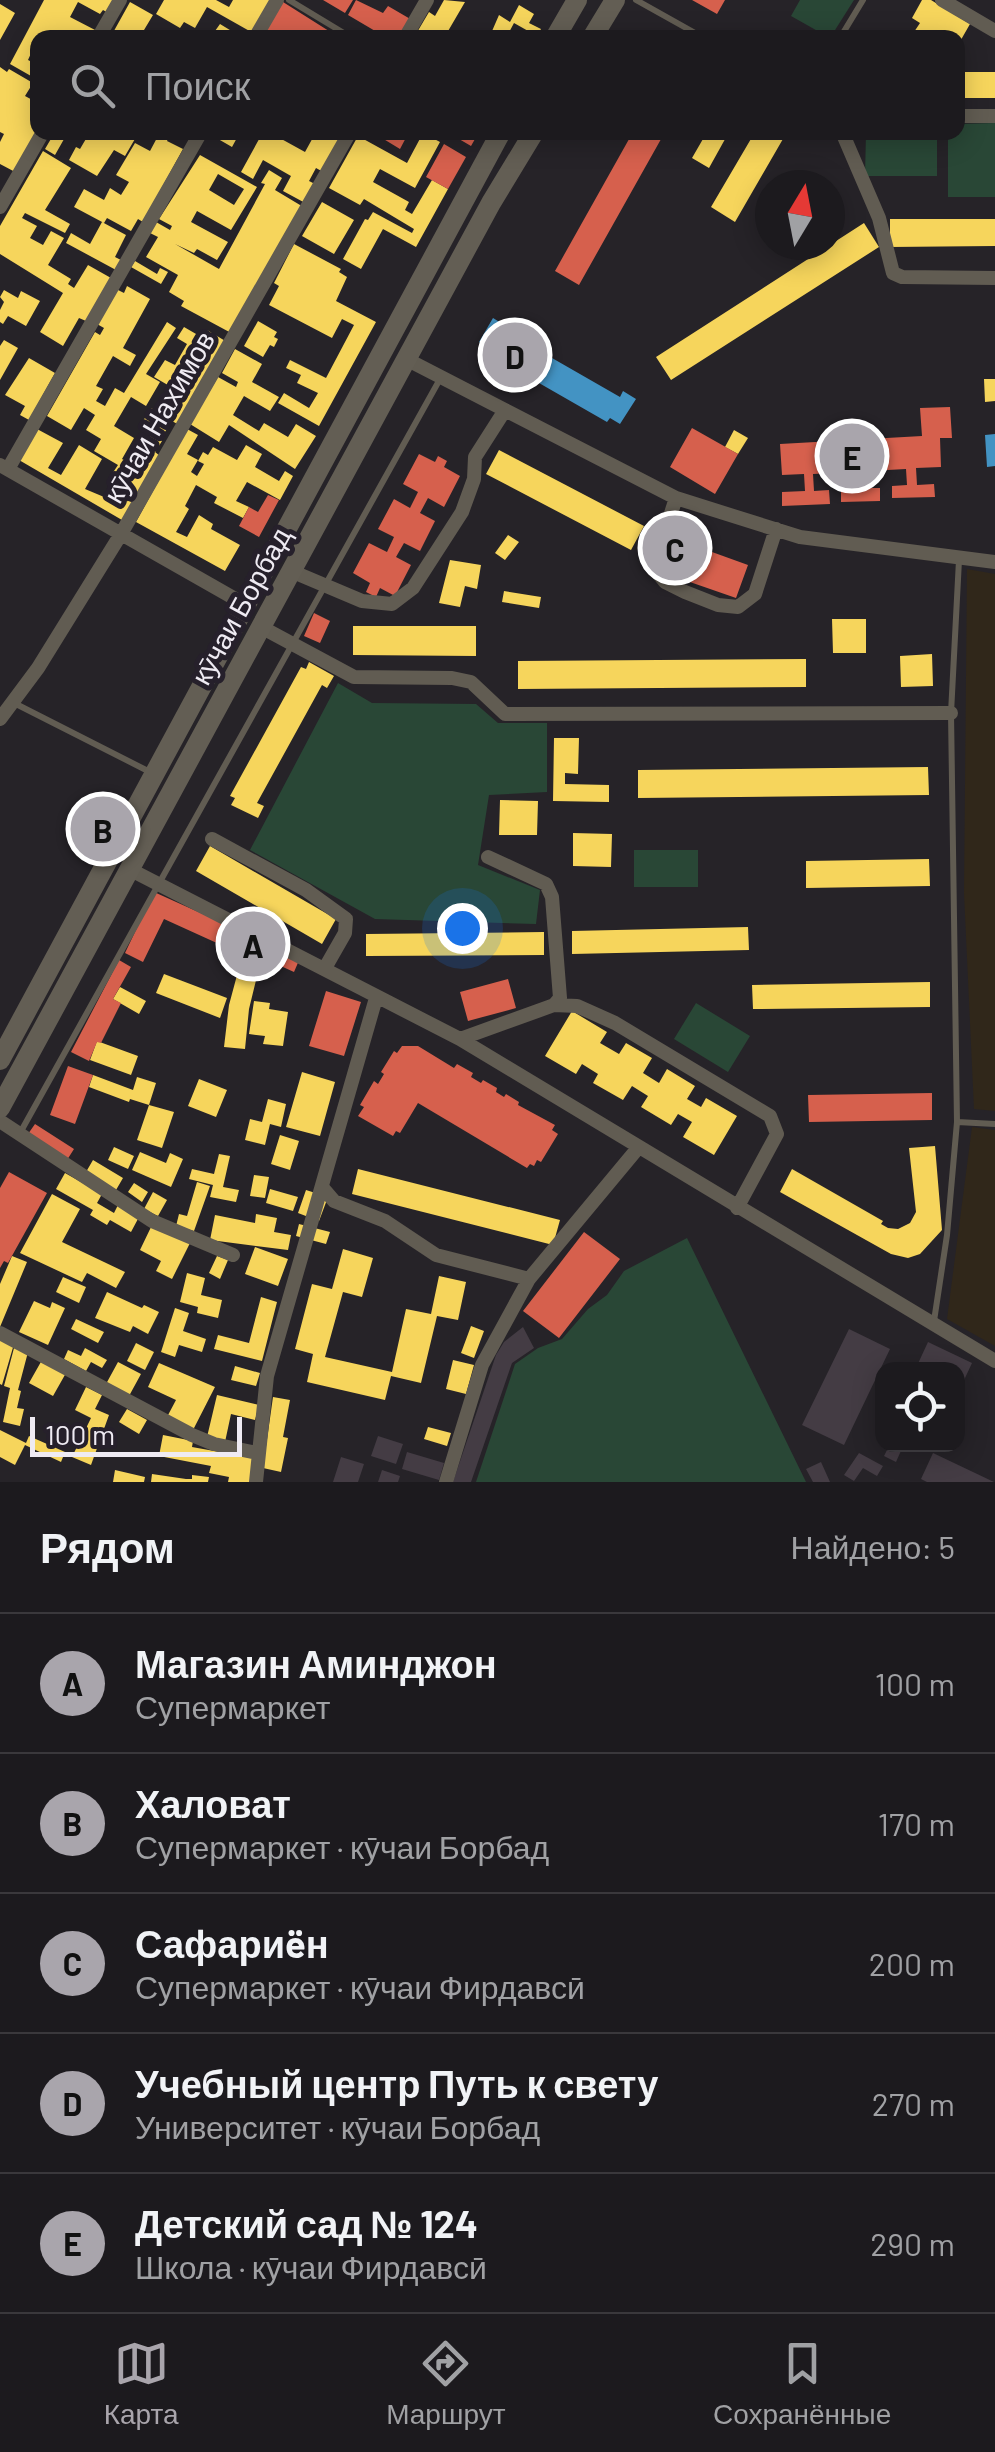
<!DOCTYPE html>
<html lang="ru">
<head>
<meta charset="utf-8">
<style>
	body { margin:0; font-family:Barlow,sans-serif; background:#252327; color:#f1f3f6 }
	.controls { position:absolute; right:30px; bottom:30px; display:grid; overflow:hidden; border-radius:20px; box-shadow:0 5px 25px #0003 }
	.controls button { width:90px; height:90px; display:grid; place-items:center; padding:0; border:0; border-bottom:2px solid #3a383c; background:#1c1a1e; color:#f1f3f6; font:50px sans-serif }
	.compass { position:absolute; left:755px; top:170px; width:90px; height:90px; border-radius:50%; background:#1c1a1e; box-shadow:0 5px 25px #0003; rotate:10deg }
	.scale { position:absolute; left:30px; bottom:25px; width:212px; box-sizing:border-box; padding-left:10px; border:5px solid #efebf3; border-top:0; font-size:28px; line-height:35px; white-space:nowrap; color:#efebf3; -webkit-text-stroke:8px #26202b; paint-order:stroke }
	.you { position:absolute; left:462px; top:928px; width:35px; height:35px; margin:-25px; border:8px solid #fff; border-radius:50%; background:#1a73e8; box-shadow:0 0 0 15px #1a73e833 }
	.badge { display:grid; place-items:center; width:65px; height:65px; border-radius:50%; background:#a9a5ac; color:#111; font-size:32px; font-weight:700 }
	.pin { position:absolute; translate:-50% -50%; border:5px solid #fff; box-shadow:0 2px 10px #0006 }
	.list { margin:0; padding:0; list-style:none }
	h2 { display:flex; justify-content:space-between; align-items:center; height:130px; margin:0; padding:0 40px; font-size:42px }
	h2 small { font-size:32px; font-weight:400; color:#a0a1a4 }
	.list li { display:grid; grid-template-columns:65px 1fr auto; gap:30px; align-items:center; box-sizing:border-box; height:140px; padding:0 40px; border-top:2px solid #3a383c }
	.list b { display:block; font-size:38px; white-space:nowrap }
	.list p { margin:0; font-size:32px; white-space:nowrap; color:#a0a1a4 }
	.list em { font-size:32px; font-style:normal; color:#a0a1a4 }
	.icon { flex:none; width:55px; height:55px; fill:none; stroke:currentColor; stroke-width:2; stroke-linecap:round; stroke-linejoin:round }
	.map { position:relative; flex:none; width:995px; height:1482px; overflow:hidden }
	.search { position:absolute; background:#1c1a1e; box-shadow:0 5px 25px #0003; left:30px; right:30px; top:30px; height:110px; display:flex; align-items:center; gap:25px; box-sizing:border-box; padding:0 35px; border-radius:20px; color:#a0a1a4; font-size:38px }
	.sheet { height:830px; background:#1c1a1e }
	nav { display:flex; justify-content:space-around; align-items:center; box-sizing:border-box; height:140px; border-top:2px solid #3a383c; background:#1c1a1e; font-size:28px; color:#a0a1a4 }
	nav a { display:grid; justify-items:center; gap:5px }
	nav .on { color:#a9a5ac }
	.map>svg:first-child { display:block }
</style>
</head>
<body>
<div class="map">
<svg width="995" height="1482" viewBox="0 0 995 1482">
	<rect width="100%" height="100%" fill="#262328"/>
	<!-- education -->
	<path fill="#30271a" d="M967 569 995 574V1111L974 1109 964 893Z
		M972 1127 995 1130V1346L947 1319Z"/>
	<!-- green -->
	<path fill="#294736" d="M800 0H854L830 38 791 16Z
		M995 123V197H948V133L958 132V124Z
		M866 133H937V176H865Z
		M338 683 372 703 476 704 498 723H547V792L489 795 478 865 540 890 536 924 375 919 250 850Z
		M634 850H698V887H634Z
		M696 1003 750 1036 728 1072 674 1039Z
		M687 1238 806 1482H476L515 1364 538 1348 562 1339 588 1309 607 1295 624 1271Z"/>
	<!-- homes -->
	<path fill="#f6d55c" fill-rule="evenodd" d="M44 0H118L110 14 103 10 100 14 78 2 70 17 97 31 94 38H50L43 34 38 38 28 60 38 65V80L10 64Z
		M164 0H216L229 7 233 0H272L253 33 207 7 195 28 184 22 180 28 156 14Z
		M444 0 465 2 444 38H422L416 34 429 12 435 16Z
		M922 0H931L970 24 958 45V38H944L937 33 935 38 912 35 920 23 912 18Z
		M130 2 153 15 144 30 157 38H110Z
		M0 4 15 13 0 40Z
		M519 5 534 14 529 23 541 29 537 36 514 23 506 38H489L499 15 510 22Z
		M220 24 243 38H210Z
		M0 67 7 72 9 69 33 83 25 96 38 103V134L17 173 0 164V142L4 134 0 132Z
		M958 72H995V98H958Z
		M55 132H68L55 155 45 149Z
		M90 132H139L125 156 114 150 97 176 69 160 76 147 80 149Z
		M151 132H171L167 141 183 149 143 222 138 219 131 231 107 218 104 223 74 207 84 189 104 200 110 188 121 195 129 182 116 175 135 143 150 151 158 136Z
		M206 132H231L238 136 232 147Z
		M263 132H294L289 140 278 134 276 136 305 152 316 132H348L325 173 316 168 309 181 317 185 307 204 283 191 291 176 263 160 253 179 241 172Z
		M707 132H729L709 168 692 158Z
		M755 132H787L735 222 711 207Z
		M423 133 440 142 415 188 380 169 373 182 409 202 405 210 412 214 432 180 448 189 416 247 383 229 361 269 343 259 365 219 368 220 373 212 412 233 414 229 364 199 360 205 329 188 358 136 407 163Z
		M43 151 71 168 45 210 70 224 65 233 25 213 22 218 37 226 30 238 43 245 51 231 64 238 48 265 71 279 68 284 74 288 88 265 111 278 86 321 79 318 63 346 40 332 63 293 0 254V226Z
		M200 155 257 187 231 230 197 211 191 222 228 242 217 260 197 249 194 253 175 244 219 269 265 184 261 183 269 170 282 178 275 190 305 208 233 334 181 306 184 301 169 292 178 275 146 257 158 237 150 233 156 222 170 230 172 226 159 219ZM218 174 244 189 234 205 209 190Z
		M322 202 354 220 334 254 302 236Z
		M890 219H995V246L890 247Z
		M102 222 126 235 115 257 121 260 116 270 66 243 71 233 90 244Z
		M864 223 879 247 671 380 656 357Z
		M294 244 341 269 339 272 347 277 336 301 376 322 319 426 278 403 284 393 309 408 318 393 297 383 301 375 286 368 290 360 326 378 354 325 342 319 332 338 269 305 279 286 274 283Z
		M135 261 157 274 160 268 168 272 161 284 131 267Z
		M127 286 150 299 123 348 136 355 130 366 113 356 96 386 103 389 96 401 105 406 115 388 124 393 167 322 176 328 146 374 160 382 146 406 131 397 114 426 134 438 122 459 140 469 151 450 144 446 151 434 162 441 155 452 160 456 122 520 19 460 37 429 63 443 48 468 61 475 79 445 102 459 85 489 116 502 123 490 108 480 118 465 94 451 101 439 86 430 95 415 84 408 71 430 47 416 95 332 100 335 104 328 97 324 116 289 124 293Z
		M4 290 18 298 21 291 40 301 26 326 8 316 3 324 0 322V310L4 302 0 297Z
		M258 321 277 332 274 337 278 339 274 347 270 345 263 357 244 346Z
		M184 327 203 338 207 330 227 342 179 425 172 421 161 438 140 426 151 408 163 415 168 407 175 412 185 395 154 377 165 360 175 365 187 344 177 338Z
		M4 340 18 348 0 380V346Z
		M235 349 262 364 252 382 279 397 270 411 244 396 233 415 259 431 264 423 288 437 296 424 316 436 295 469 229 425 219 442 190 424 218 377 236 387 238 382 222 373Z
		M29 358 55 373 29 420 20 415 25 406 5 395Z
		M984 379H995V401L985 402Z
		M187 429 198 435 187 454 198 460 191 472 197 476 204 464 198 461 203 452 208 455 213 447 237 460 246 445 262 454 255 467 279 481 285 471 293 476 280 500 247 482 236 501 249 507 243 518 214 503 217 497 196 485 185 506 189 509 176 532 187 537 199 515 213 524 211 529 240 545 225 571 136 522Z
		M734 430 748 438 738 454 725 447Z
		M499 450 644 526 631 550 486 474Z
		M508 535 519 542 505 560 495 553Z
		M450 560 481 565 477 589 465 586 460 607 439 603Z
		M504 591 541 597 539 608 502 602Z
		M832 619H866V653H833Z
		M353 626H476V656L353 655Z
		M932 654 933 686 901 687 900 656Z
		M806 659V687L518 689V661Z
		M309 662 334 676 327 688 322 685 257 803 264 806 258 818 231 805 235 798 230 796 301 667 306 669Z
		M554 738H579L578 774 565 773V784L609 785V802L553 801Z
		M928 767 929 795 638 798V770Z
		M500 800 538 801 537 835H499Z
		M573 833 612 834 611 867 573 866Z
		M210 846 336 919 322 944 196 871Z
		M929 859 930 886 806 888V861Z
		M748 927 749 950 572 954V931Z
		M544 932V955L366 956V934Z
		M240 964 259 968 249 1009 245 1049 224 1047 229 1005Z
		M164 974 227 998 220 1018 156 993Z
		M930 982V1007L753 1009 752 985Z
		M120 987 146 1001 139 1014 113 999Z
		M254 1001 270 1003 269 1009 288 1012 283 1046 263 1044 265 1036 249 1034Z
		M572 1011 607 1032 600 1043 619 1054 626 1043 652 1058 643 1073 659 1083 667 1069 695 1086 687 1099 701 1107 706 1098 737 1116 714 1155 683 1137 692 1122 678 1114 671 1125 641 1107 648 1096 632 1086 623 1100 593 1083 598 1074 582 1064 576 1074 545 1056Z
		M97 1041 138 1056 131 1075 90 1060Z
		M302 1072 335 1082 320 1136 286 1127Z
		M93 1075 133 1090 137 1077 156 1083 149 1105 130 1099 129 1102 89 1087Z
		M199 1079 227 1090 216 1117 188 1106Z
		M268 1099 286 1104 281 1127 270 1124 265 1145 245 1140 250 1119 262 1122Z
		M149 1105 174 1112 162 1148 137 1140Z
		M280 1135 299 1141 290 1170 271 1164Z
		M935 1146 942 1230 920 1254 908 1258 891 1254 780 1192 792 1169 883 1221 881 1224 888 1228 898 1229 910 1223 916 1212 909 1148Z
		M114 1147 134 1156 128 1169 108 1160Z
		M140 1152 166 1163 170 1153 183 1159 171 1187 132 1170Z
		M219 1154 230 1156 223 1187 239 1190 236 1202 210 1197 213 1185 189 1179 192 1169 214 1174Z
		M93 1160 123 1178 116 1190 86 1172Z
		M358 1169 560 1220 553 1245 352 1194Z
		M65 1173 102 1194 97 1203 114 1213 118 1205 139 1217 131 1232 110 1220 107 1225 90 1215 93 1210 56 1189Z
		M254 1175 269 1177 265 1198 250 1196Z
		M197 1182 210 1186 194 1231 176 1226 179 1214 187 1216Z
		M134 1183 148 1192 142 1202 128 1192Z
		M270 1189 298 1197 293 1211 266 1203Z
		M306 1190 328 1197 319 1221 298 1213Z
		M153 1192 167 1200 158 1216 144 1209Z
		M52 1194 80 1209 62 1242 125 1272 116 1288 87 1273 82 1282 20 1253Z
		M256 1214 277 1218 274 1232 291 1235 288 1250 210 1240 215 1215 255 1223Z
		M299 1224 330 1232 326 1244 296 1236Z
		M152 1225 190 1243 172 1279 156 1271 161 1261 140 1250Z
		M255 1247 288 1259 278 1286 245 1274Z
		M343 1249 373 1258 362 1297 343 1292 325 1357 392 1372 406 1309 431 1314 439 1276 466 1282 458 1320 437 1316 421 1383 391 1376 385 1400 307 1382 313 1354 295 1349 312 1284 332 1289Z
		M12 1256 27 1262 0 1327V1284Z
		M217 1256 228 1260 220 1279 209 1273Z
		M187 1273 205 1278 201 1295 222 1300 218 1318 197 1313 198 1307 180 1302Z
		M63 1277 86 1287 79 1303 56 1292Z
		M107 1292 142 1308 144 1305 159 1312 148 1334 133 1326 130 1332 95 1318Z
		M261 1297 277 1302 262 1361 214 1349 218 1335 249 1343Z
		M34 1301 50 1308 52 1302 65 1308 48 1345 19 1332Z
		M175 1308 189 1313 183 1331 206 1339 202 1352 179 1345 175 1357 161 1352Z
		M76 1319 104 1332 98 1343 71 1329Z
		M471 1326 484 1331 474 1358 461 1353Z
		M0 1336 14 1344 2 1385 0 1384Z
		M136 1343 154 1352 145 1370 127 1361Z
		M14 1348 28 1352 18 1390 21 1391 17 1408 24 1409 20 1426 3 1422 10 1388 4 1386Z
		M85 1348 107 1360 102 1368 91 1362 86 1371 64 1359 68 1350 81 1356Z
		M42 1360 66 1373 53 1396 29 1383Z
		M453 1360 474 1365 466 1394 446 1389Z
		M118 1362 141 1374 129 1396 106 1384Z
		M159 1363 215 1387 193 1430 167 1417 176 1400 148 1387Z
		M235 1366 260 1373 256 1386 231 1380Z
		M86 1387 102 1395 95 1409 109 1415 91 1465 72 1457 91 1418 75 1410Z
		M217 1395 259 1405 255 1420 231 1414 225 1442 207 1437Z
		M273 1397 290 1400 283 1437 288 1438 281 1472 263 1468Z
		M127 1409 147 1420 139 1434 119 1422Z
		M428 1427 451 1433 447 1446 424 1439Z
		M0 1430 26 1443 29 1436 65 1452 61 1462 25 1445 26 1443 15 1465 0 1457Z
		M163 1435 193 1441 192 1447 253 1458 250 1482H228L229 1477 209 1473 211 1466 159 1456Z
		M115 1470 145 1477 144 1482H113Z
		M152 1474 186 1479H192V1475L209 1477 208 1482H151Z"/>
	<!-- shops -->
	<path fill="#d6604d" d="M323 0H353L345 13Z
		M356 0 383 13 388 6 412 20 402 38H387L348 15Z
		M692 0H725L717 14Z
		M283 2 340 38H310L297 30 292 38 262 36Z
		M372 132H409L400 149Z
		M447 132H479L471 146Z
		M633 132H665L579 285 555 271Z
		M444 144 466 157 448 189 426 177Z
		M950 407 952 438H940L941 467 916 468 917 485 934 484 935 497 892 498V486L907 485 906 469 869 471V488H880V501L841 502V489L857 488 856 472 813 474 814 491 829 490 830 504 782 506V492L805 491 804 474 782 475 780 444 922 436 920 408Z
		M692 428 738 454 715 494 670 467Z
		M419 454 435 462 438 456 447 461 444 467 460 476 444 507 428 498 420 513 435 521 420 551 404 543 396 557 411 565 395 596 380 588 376 597 366 592 370 583 353 573 369 543 387 552 394 537 378 529 394 499 410 508 418 492 403 484Z
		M268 495 279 500 259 537 239 526 249 507 258 512Z
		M676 539 748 565 736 598 664 573Z
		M314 613 330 621 320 643 304 636Z
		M154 892 300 958 294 972 232 944 230 949 164 919 143 962 125 953Z
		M119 960 131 967 113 999 121 1003 101 1043 97 1042 89 1061 71 1052Z
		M508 979 516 1008 468 1021 460 992Z
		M326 991 361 1002 344 1056 309 1046Z
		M402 1046H418L454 1068 457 1064 473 1073 471 1077 481 1083 483 1080 497 1088 496 1092 504 1097 506 1094 519 1102 518 1105 555 1125 552 1130 558 1134 541 1162 537 1160 534 1166 530 1164 527 1168 418 1103 400 1133 396 1131 393 1136 358 1116 364 1107 360 1105 374 1081 378 1084 384 1074 381 1072 394 1051 397 1053Z
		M68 1066 93 1075 75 1124 50 1115Z
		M932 1093V1120L809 1122 808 1095Z
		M35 1124 74 1149 67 1160 28 1134Z
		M9 1172 47 1193 8 1263 4 1261 0 1268V1188Z
		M584 1232 620 1259 559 1338 523 1311Z"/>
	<!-- schools -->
	<path fill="#4393c3" d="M493 318 506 326 503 330 620 397 623 391 636 399 620 424 610 418 607 422 485 352 488 347 479 342Z
		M995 434V466L987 467 985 435Z"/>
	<!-- building -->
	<path fill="#443c44" d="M523 1327 534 1348 512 1363 471 1482H453L496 1355 504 1342Z
		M849 1329 890 1349 844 1445 802 1425Z
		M928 1342 972 1363 958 1393V1370H915Z
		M378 1436 403 1444 396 1464 371 1456Z
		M890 1444H904L896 1462 884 1456Z
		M407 1452 444 1463 439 1480 402 1469Z
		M859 1453 883 1466 877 1476 863 1468 854 1481 844 1475Z
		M933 1453 994 1482H927L921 1479Z
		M341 1457 364 1464 358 1482H333Z
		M821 1462 830 1482H813L806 1469Z
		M382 1470 400 1476 398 1482H378Z"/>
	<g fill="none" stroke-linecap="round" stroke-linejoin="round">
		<!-- service -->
		<path stroke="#615c52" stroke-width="6" d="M289 0 352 38
			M636 0 704 38
			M840 38 863 0
			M14 703 150 772
			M957 1122 995 1124
			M20 1133 440 379
			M934 1321 947 1235 957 1122 951 713 959 560"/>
		<!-- minor -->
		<path stroke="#615c52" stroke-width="14" d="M942 0 995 31
			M98 38 120 0
			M255 38 277 0
			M405 38 427 0
			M958 116H995
			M842 132 879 218 893 273 902 277 995 278
			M0 207 43 132
			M406 359 676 498 800 537 995 562
			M0 465 246 605
			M8 469 201 132
			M676 498 657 556V572L665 582 685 592 718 605 738 607 755 594 776 529
			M291 571 362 601 392 604 413 588 462 512 474 479 475 457 505 410
			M261 627 354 677 452 678 471 682 505 714 951 713
			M0 719 38 668 121 534 350 132
			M212 839 306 890 346 919 345 933 325 968
			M129 869 460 1039 995 1361
			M554 1005 577 1006 615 1023 770 1116 777 1134 737 1208
			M460 1039 554 1005 560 998 552 897 546 884 488 857
			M0 1121 152 1221 233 1255
			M322 1187 334 1201 385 1221 436 1255 529 1279 482 1365 446 1482
			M529 1279 638 1148
			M0 1333 192 1435 214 1444 257 1453
			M256 1482 267 1376 376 998"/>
		<!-- secondary -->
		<path stroke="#635e54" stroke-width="20" d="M555 38 577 0
			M592 38 615 0
			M0 1060 501 132
			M0 1108 491 203 534 132"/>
	</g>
	<g text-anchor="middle" stroke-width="10" stroke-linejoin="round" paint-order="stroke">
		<!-- street labels -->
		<g font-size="28" fill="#efebf3" stroke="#26202b">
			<text transform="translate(159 417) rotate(-60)" y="10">кӯчаи Нахимов</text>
			<text transform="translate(241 606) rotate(-61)" y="10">кӯчаи Борбад</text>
		</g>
	</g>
</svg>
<div class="controls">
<button><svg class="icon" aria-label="locate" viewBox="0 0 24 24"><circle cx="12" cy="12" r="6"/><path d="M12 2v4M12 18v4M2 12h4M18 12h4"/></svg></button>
</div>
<svg class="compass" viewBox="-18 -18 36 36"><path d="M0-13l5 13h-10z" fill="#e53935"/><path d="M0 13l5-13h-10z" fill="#a0a1a4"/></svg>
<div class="scale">100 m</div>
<div class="you"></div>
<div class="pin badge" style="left:253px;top:944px">A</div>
<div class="pin badge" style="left:103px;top:829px">B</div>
<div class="pin badge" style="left:675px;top:548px">C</div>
<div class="pin badge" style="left:515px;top:355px">D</div>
<div class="pin badge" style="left:852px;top:456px">E</div>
<div class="search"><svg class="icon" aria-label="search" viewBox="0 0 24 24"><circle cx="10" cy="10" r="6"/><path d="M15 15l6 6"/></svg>Поиск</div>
</div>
<section class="sheet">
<h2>Рядом<small>Найдено: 5</small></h2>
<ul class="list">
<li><span class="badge">A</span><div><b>Магазин Аминджон</b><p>Супермаркет</p></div><em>100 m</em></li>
<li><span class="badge">B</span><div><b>Халоват</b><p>Супермаркет · кӯчаи Борбад</p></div><em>170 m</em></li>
<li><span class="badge">C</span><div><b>Сафариëн</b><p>Супермаркет · кӯчаи Фирдавсӣ</p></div><em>200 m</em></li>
<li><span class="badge">D</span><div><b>Учебный центр Путь к свету</b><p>Университет · кӯчаи Борбад</p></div><em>270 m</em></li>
<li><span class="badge">E</span><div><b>Детский сад № 124</b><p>Школа · кӯчаи Фирдавсӣ</p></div><em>290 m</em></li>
</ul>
</section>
<nav>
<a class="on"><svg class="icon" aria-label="map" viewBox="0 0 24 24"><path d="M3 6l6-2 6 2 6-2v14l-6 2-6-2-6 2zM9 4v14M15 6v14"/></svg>Карта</a>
<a><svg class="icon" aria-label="directions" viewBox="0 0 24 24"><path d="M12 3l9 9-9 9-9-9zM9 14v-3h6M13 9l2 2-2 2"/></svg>Маршрут</a>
<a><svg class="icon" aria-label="saved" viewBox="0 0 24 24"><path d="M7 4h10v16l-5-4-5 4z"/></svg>Сохранённые</a>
</nav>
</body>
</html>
